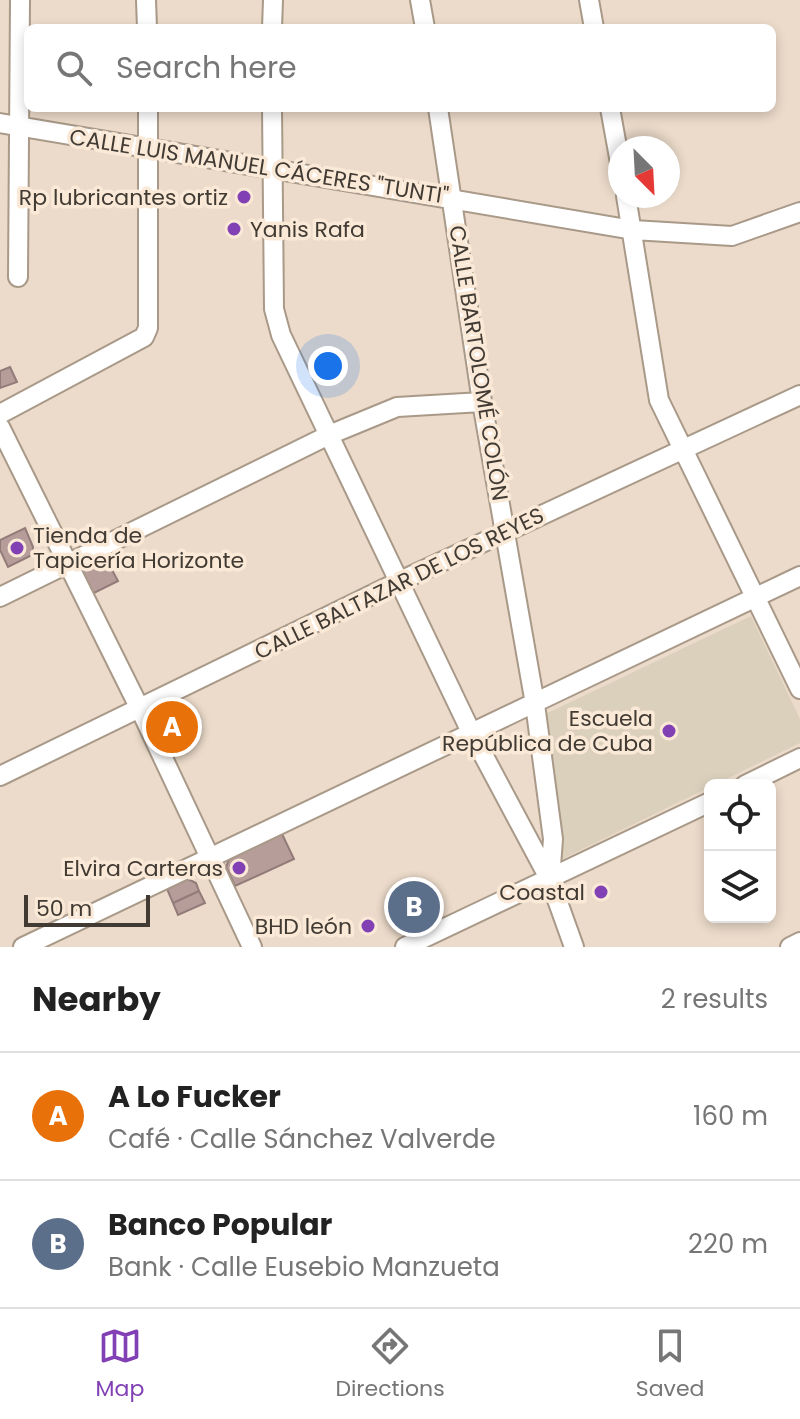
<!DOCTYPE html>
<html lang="en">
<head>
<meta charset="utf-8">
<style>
	body { margin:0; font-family:Poppins,sans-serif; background:#f6f6f6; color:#222 }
	.controls { position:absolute; right:24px; bottom:24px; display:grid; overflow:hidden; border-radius:12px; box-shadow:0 4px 12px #0003 }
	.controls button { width:72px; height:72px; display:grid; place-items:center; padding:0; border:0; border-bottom:2px solid #e0e0e0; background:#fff; color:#222; font:40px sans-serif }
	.compass { position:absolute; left:608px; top:136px; width:72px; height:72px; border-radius:50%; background:#fff; box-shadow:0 4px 12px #0003; rotate:156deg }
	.scale { position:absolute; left:24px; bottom:20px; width:126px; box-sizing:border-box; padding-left:8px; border:4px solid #413b34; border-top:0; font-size:22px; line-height:28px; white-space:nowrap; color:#413b34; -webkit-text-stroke:6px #fae9d7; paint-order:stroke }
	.you { position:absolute; left:328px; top:366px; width:28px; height:28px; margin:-20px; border:6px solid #fff; border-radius:50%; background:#1a73e8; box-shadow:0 0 0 12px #1a73e833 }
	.badge { display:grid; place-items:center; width:52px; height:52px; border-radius:50%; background:#8240b5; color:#fff; font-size:26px; font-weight:700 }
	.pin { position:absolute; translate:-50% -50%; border:4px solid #fff; box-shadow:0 2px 8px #0006 }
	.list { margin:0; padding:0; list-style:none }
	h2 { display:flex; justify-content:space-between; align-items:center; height:104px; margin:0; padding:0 32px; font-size:34px }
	h2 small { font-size:26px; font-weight:400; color:#767676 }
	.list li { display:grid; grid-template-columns:52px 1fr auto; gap:24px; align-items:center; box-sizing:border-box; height:128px; padding:0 32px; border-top:2px solid #e0e0e0 }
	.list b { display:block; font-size:30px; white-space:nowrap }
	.list p { margin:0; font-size:26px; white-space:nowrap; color:#767676 }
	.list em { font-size:26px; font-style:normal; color:#767676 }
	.icon { flex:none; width:44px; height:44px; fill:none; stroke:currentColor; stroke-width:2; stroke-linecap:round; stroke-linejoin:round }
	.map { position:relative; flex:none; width:800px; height:947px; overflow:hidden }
	.search { position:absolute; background:#fff; box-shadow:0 4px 12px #0003; left:24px; right:24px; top:24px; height:88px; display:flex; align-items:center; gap:20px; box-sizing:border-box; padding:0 28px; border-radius:12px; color:#767676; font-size:30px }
	.sheet { height:360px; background:#fff }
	nav { display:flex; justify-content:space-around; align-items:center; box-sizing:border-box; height:112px; border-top:2px solid #e0e0e0; background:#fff; font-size:22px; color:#767676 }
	nav a { display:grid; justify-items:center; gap:4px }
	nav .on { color:#8240b5 }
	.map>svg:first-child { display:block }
</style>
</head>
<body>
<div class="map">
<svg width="800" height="947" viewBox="0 0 800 947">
	<rect width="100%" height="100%" fill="#ecdbca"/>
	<!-- education -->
	<path fill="#dbd0bc" d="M751 616 800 719V743L556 862 537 718Z"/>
	<!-- building -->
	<path fill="#b69d9a" stroke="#937b79" stroke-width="2" d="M10 367 17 382 0 388V371Z
		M25 528 33 547 32 555 8 567 0 550V540Z
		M105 557 118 581 92 594 81 573 83 567Z
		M176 704 181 716 158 727 154 719 156 713Z
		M181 716 186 726 163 738 158 727Z
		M282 834 294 859 235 886 226 867 229 859Z
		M188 879 196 883 199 891 173 903 167 889Z
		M199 891 205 903 178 915 173 903Z"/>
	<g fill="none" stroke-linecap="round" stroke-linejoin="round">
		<!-- minor casing -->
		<g stroke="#a99988" stroke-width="22">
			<path id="minor" d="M146 0 147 28
				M420 0 425 28
				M589 0 594 28
				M272 28 273 0
				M272 108 274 309 281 335 471 732 550 880
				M438 108 482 402 535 704 553 839 550 880 574 947
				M610 108 620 163
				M0 123 633 230 732 236 800 212
				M626 196 659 400 800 689
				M18 277 20 0
				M0 414 144 337 148 328V108
				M0 427 140 709 252 947
				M0 597 329 435 397 407 482 402
				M0 776 400 581 800 395
				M745 785 800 758
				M23 947 800 576
				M405 947 710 802
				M790 947 800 942"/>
		</g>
		<!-- minor -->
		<use href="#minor" stroke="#fff" stroke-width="18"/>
	</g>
	<!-- markers -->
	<g fill="#8240b5" stroke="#fae9d7" stroke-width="3">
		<circle cx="244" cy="197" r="8"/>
		<circle cx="234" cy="229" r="8"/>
		<circle cx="17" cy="548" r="8"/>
		<circle cx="669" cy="731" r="8"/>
		<circle cx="239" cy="868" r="8"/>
		<circle cx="601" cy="892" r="8"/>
		<circle cx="368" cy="926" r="8"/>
	</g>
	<g text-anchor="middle" stroke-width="7" stroke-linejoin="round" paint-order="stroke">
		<!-- street labels -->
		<g font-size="22" fill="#413b34" stroke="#fae9d7">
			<text transform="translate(259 166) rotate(9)" y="8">CALLE LUIS MANUEL CÁCERES "TUNTI"</text>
			<text transform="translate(479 363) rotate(81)" y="8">CALLE BARTOLOMÉ COLÓN</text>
			<text transform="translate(399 583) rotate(-26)" y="8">CALLE BALTAZAR DE LOS REYES</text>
		</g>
		<!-- poi labels -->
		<g font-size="22" fill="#413b34" stroke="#fae9d7" text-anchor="end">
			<text x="228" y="205">Rp lubricantes ortiz</text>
			<text x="250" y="237" text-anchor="start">Yanis Rafa</text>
			<text x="33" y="543" text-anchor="start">Tienda de<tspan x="33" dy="25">Tapicería Horizonte</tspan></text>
			<text x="653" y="726">Escuela<tspan x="653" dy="25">República de Cuba</tspan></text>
			<text x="223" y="876">Elvira Carteras</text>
			<text x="585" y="900">Coastal</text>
			<text x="352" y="934">BHD león</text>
		</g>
	</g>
</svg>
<div class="controls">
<button><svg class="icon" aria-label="locate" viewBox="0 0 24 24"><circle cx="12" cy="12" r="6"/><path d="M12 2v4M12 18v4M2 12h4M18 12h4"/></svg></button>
<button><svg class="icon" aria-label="layers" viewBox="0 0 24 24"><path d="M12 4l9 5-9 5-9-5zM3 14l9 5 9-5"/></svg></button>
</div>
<svg class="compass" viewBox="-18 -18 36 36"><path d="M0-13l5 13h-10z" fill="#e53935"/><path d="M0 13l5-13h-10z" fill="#767676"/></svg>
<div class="scale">50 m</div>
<div class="you"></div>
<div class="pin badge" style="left:172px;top:727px;background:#e8710a">A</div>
<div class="pin badge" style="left:414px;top:907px;background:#5c6f8a">B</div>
<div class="search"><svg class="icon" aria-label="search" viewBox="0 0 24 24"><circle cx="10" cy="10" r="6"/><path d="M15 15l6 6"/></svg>Search here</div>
</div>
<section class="sheet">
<h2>Nearby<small>2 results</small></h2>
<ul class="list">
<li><span class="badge" style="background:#e8710a">A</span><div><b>A Lo Fucker</b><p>Café · Calle Sánchez Valverde</p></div><em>160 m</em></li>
<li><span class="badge" style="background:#5c6f8a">B</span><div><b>Banco Popular</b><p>Bank · Calle Eusebio Manzueta</p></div><em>220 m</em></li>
</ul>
</section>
<nav>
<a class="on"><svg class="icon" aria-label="map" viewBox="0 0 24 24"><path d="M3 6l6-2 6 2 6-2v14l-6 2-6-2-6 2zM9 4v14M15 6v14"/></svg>Map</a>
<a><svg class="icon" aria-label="directions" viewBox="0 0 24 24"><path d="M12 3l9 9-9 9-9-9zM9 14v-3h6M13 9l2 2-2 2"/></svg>Directions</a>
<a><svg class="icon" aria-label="saved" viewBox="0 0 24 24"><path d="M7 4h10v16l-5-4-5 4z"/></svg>Saved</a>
</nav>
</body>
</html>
